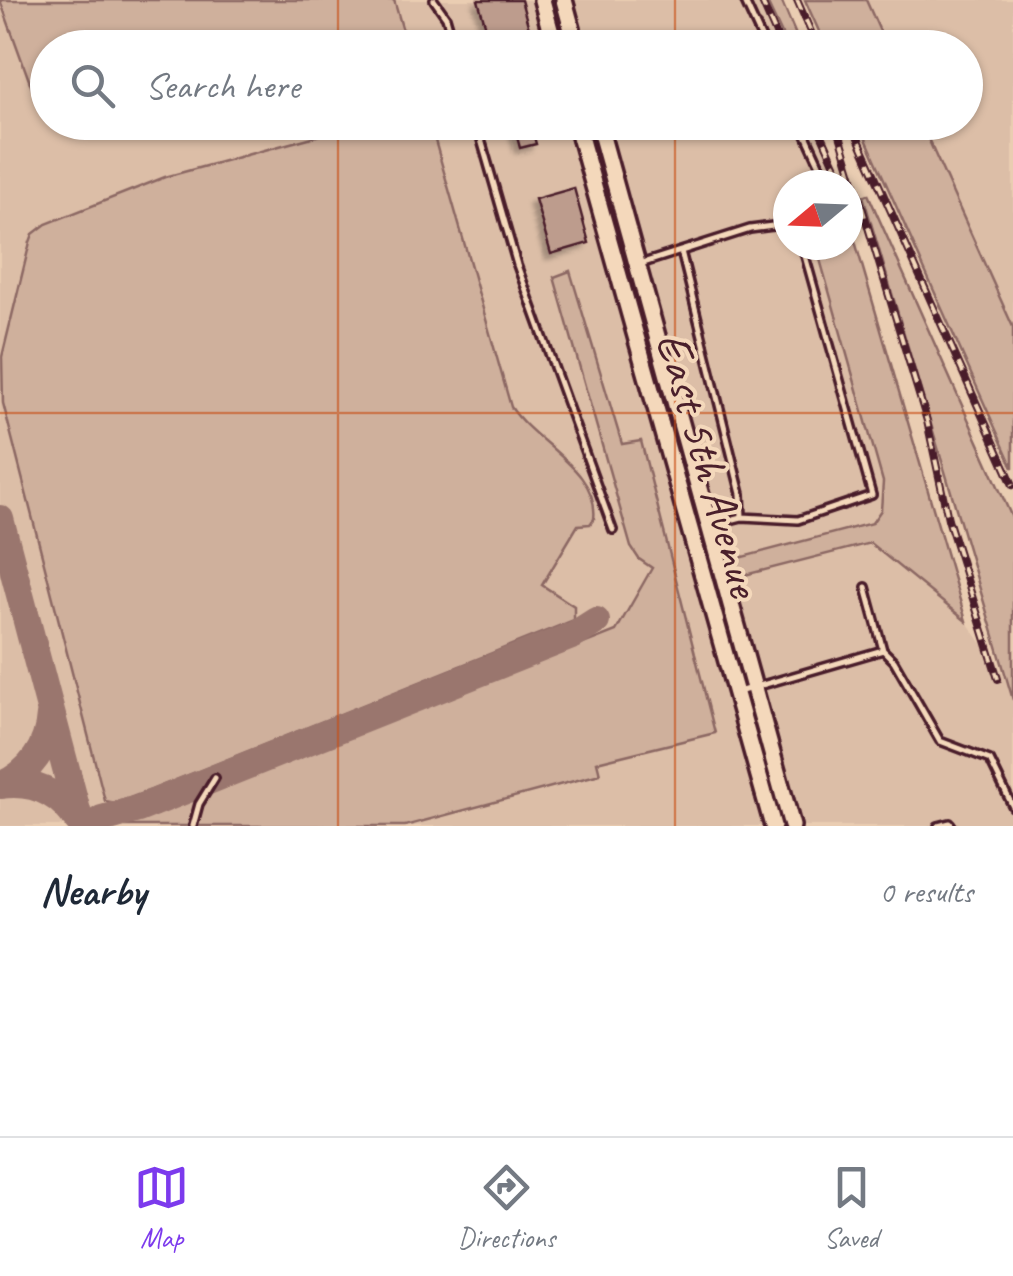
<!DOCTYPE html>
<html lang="en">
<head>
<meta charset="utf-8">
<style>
	body { margin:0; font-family:Caveat,sans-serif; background:#f2f2f3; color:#1f2937 }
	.compass { position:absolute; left:773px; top:170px; width:90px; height:90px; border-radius:50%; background:#fff; box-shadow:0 2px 8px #0004; rotate:251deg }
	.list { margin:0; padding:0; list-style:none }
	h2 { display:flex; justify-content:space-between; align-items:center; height:130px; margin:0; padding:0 40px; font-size:42px }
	h2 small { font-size:32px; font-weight:400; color:#747a83 }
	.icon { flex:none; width:55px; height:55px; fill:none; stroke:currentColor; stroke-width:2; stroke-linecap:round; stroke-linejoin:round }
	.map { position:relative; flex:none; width:1013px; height:826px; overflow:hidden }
	.search { position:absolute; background:#fff; box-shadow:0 2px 8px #0004; left:30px; right:30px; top:30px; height:110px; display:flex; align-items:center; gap:25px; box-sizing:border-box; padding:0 35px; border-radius:55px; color:#747a83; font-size:38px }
	.sheet { height:310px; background:#fff }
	nav { display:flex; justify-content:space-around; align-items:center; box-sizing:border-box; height:140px; border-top:2px solid #e0e1e3; background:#fff; font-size:28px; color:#747a83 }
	nav a { display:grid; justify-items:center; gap:5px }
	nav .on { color:#7c3aed }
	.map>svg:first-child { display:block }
</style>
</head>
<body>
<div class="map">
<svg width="1013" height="826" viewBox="0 0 1013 826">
	<defs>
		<filter id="shadow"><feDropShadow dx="-5" dy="5" stdDeviation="2.5" flood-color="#0004"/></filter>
	</defs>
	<rect width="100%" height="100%" fill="#eacdb2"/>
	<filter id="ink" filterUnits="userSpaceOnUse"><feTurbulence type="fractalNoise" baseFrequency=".01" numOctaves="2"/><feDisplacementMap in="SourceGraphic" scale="20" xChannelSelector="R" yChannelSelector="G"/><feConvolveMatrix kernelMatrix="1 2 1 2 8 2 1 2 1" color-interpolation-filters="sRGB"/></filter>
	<g filter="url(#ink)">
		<!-- built -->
		<path fill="#dcbea7" d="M0 0H766L788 47 48 48V122L823 123 844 185H788V245H816L884 482 881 510 872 523 732 561 738 577 870 543 966 621 1004 675 1013 700V826H0Z
			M866 0H1013V327L921 123 966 122V48L887 47Z"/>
		<!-- green -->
		<path fill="#cfb09c" stroke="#8c6864" stroke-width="2.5" d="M0 0H394L405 38 371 48H48L47 119 38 105Z
			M766 0H781L801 47H788Z
			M805 0H866L887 47H826Z
			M368 122 430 123 511 407C535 444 600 470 594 519L590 524 578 525 542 585 574 606V620L151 790 116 803 105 801 3 403 2 357 30 242 33 234 46 224 165 177Z
			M859 123H921L1013 327V468Z
			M868 194 1013 520V700L863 196Z
			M848 224H850L966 621 870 543 737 577 731 560 872 523 881 510 883 482 816 245H848Z
			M570 271 622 444 641 441 715 733 597 762 600 774 405 826H125L616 631 652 568 639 559 631 547 554 277Z"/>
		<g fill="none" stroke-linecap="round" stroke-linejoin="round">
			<!-- taxiway -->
			<path stroke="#9a766e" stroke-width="28" d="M0 519 81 826
				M0 785C33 780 59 792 77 820
				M2 785C31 772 48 747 50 715
				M92 826 102 819 138 809 574 635 596 621"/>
		</g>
		<!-- building -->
		<path fill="#bd9c8d" stroke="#4a1f2b" stroke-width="2.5" filter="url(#shadow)" d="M478 0H521L533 43 516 48H492Z
			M513 122H530L536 144 520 148Z
			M574 188 589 243 551 254 535 199Z"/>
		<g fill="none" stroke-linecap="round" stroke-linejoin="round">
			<!-- lane casing -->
			<g stroke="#4a1f2b" stroke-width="12">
				<path id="lane" d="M434 0 446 17 455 48
					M744 0 766 48
					M476 122 517 265 613 530
					M800 122 829 185
					M681 251 741 494 742 517
					M640 264 750 229 788 224
					M714 524 742 517 798 520 872 495 802 245
					M883 650 894 661 940 741 990 760 1013 807
					M738 692 883 650 866 587
					M193 826 199 804 215 778
					M938 826 950 823 952 826"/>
			</g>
			<!-- primary casing -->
			<g stroke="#4a1f2b" stroke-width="22">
				<path id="primary" d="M542 0 555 48
					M564 0 577 48
					M576 122 773 826
					M598 122 792 826"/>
			</g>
			<!-- lane -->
			<use href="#lane" stroke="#f4d8bb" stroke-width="5"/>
			<!-- primary -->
			<use href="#primary" stroke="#f4d8bb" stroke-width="15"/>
			<!-- rail casing -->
			<g stroke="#4a1f2b" stroke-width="8">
				<path id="rail" d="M761 0 782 48
					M797 0 818 48
					M816 122 842 180
					M836 122 927 421 948 519 998 679
					M851 122 1013 485"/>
			</g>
			<!-- rail -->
			<use href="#rail" stroke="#f4d8bb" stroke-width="4" stroke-dasharray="11" stroke-linecap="butt"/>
		</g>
	</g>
	<!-- grid -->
	<path fill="none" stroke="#c84d12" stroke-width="2.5" stroke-opacity="0.55" d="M338 0V48M675 0V48M338 122V826M675 122V826M0 413H1013"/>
	<g text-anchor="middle" stroke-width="8" stroke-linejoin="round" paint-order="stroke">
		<!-- street labels -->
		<g font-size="48" fill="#4a1f2b" stroke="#f4d8bb">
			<text transform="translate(710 464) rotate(74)" y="17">East 5th Avenue</text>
		</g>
	</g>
</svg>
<svg class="compass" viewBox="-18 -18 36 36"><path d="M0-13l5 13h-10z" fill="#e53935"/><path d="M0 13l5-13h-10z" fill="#747a83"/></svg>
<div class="search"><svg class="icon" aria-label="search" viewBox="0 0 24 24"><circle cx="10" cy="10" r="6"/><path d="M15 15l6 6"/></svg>Search here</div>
</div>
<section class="sheet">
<h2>Nearby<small>0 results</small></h2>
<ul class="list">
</ul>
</section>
<nav>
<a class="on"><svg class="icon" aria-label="map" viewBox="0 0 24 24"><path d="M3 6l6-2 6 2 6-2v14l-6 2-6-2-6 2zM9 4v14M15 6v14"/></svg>Map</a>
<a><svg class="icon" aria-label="directions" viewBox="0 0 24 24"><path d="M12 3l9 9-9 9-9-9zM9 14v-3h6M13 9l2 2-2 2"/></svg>Directions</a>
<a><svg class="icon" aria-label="saved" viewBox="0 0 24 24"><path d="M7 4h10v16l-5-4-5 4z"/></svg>Saved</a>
</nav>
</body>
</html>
